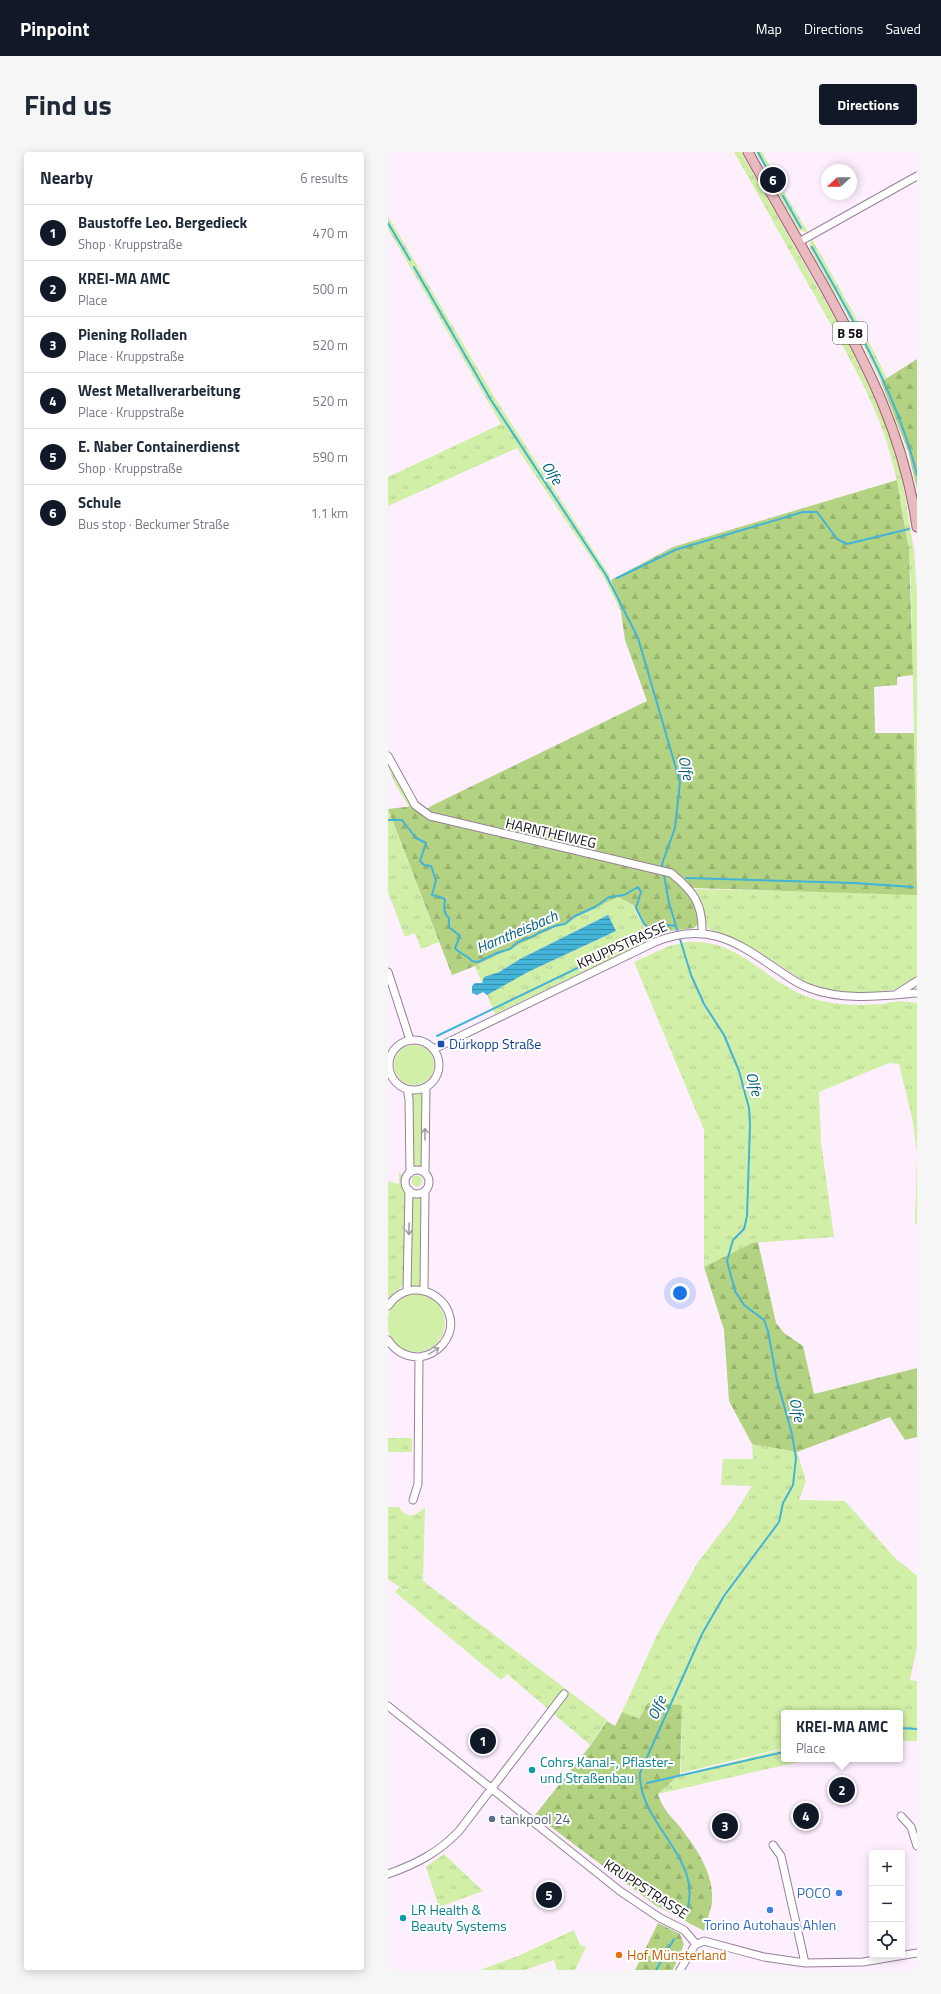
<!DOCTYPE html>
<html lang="en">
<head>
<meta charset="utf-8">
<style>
	body { margin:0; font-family:"Titillium Web",sans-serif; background:#f6f6f7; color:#1f2937 }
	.controls { position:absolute; right:12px; bottom:12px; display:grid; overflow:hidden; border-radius:4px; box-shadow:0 2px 10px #0003 }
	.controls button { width:36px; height:36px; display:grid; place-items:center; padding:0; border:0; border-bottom:1px solid #e0e1e3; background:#fff; color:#1f2937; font:20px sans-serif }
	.compass { position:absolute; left:433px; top:12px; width:36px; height:36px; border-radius:50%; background:#fff; box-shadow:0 2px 10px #0003; rotate:249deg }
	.you { position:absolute; left:292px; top:1141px; width:14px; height:14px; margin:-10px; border:3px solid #fff; border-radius:50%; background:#1a73e8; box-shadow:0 0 0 6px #1a73e833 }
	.badge { display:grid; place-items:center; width:26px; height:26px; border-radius:50%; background:#111827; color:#fff; font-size:13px; font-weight:700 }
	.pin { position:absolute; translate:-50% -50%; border:2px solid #fff; box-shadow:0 1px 4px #0006 }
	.popup { position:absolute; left:393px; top:1558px; width:122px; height:52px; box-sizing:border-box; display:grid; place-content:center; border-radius:4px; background:#fff; filter:drop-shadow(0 1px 3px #0005); font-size:13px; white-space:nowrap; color:#747a83 }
	.popup b { font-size:15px; color:#1f2937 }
	.popup::after { content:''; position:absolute; left:50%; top:100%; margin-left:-8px; border:8px solid transparent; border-top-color:#fff }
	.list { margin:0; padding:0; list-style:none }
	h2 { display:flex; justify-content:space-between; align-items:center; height:52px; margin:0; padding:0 16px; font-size:17px }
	h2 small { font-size:13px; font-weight:400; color:#747a83 }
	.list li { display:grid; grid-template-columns:26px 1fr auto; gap:12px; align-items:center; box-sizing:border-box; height:56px; padding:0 16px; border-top:1px solid #e0e1e3 }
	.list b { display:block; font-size:15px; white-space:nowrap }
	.list p { margin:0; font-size:13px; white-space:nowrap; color:#747a83 }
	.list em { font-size:13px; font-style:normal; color:#747a83 }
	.icon { flex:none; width:22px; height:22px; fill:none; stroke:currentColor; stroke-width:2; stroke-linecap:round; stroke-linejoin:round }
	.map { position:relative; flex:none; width:529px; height:1818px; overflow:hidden; border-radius:4px }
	header { display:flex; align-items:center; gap:24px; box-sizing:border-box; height:56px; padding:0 20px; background:#111827; color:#fff }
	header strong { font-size:19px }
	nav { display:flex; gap:22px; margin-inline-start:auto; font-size:14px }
	.intro { display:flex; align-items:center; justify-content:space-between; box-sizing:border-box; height:96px; padding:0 24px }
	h1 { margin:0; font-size:28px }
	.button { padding:10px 18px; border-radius:4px; background:#111827; color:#fff; font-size:14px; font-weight:700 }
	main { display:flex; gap:24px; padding:0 24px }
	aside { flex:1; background:#fff; border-radius:4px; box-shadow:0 2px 10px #0003 }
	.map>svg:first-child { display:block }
</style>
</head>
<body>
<header>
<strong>Pinpoint</strong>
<nav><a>Map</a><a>Directions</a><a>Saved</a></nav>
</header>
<div class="intro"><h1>Find us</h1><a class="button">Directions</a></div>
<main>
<aside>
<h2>Nearby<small>6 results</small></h2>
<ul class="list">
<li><span class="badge">1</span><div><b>Baustoffe Leo. Bergedieck</b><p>Shop · Kruppstraße</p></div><em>470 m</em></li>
<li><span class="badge">2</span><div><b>KREI-MA AMC</b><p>Place</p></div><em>500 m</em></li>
<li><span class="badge">3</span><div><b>Piening Rolladen</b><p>Place · Kruppstraße</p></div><em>520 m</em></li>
<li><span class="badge">4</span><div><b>West Metallverarbeitung</b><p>Place · Kruppstraße</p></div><em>520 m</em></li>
<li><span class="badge">5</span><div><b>E. Naber Containerdienst</b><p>Shop · Kruppstraße</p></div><em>590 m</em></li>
<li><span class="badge">6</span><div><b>Schule</b><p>Bus stop · Beckumer Straße</p></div><em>1.1 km</em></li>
</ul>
</aside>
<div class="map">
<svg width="529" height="1818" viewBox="0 0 529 1818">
	<defs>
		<pattern id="grass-tufts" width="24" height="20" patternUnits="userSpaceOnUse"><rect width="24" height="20" fill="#d1efa6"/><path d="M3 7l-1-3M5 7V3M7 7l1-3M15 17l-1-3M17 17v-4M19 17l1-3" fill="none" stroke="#b3cc8e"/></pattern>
		<pattern id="forest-firs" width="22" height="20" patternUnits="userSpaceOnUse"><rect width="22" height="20" fill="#b3d382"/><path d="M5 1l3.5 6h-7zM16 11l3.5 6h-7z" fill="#99b46f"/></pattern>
		<pattern id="water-rules" width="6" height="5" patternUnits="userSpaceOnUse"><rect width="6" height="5" fill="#43b3d8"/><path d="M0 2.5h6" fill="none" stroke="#3790ae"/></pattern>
	</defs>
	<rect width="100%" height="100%" fill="#feefff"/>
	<!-- grass -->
	<path fill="url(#grass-tufts)" d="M346 0H353L458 186 497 269 514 326 526 398 529 442V823C516 848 444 842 422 832 400 821 381 804 359 793 347 787 331 784 320 776L317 771 315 757 305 737 529 742 523 431C519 377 511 322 492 271 476 230 453 191 432 153 403 102 375 51 346 0Z
		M367 0H374L383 16 378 18Z
		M396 40 421 82 410 77 391 43Z
		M0 64 107 246 220 421 233 460 215 424 129 296 0 354V325L113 272 0 77Z
		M424 87 476 180 499 226 493 230 470 182 422 97V90Z
		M0 608 25 654 21 655C13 641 0 625 0 608Z
		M0 658 51 790 33 797 27 781 17 785 0 740Z
		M230 745 244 753 263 788 107 862 99 843 102 840 140 820 228 779 220 763 132 807 111 820 97 825 94 831 87 814Z
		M298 790C351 786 374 827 418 844 441 853 468 854 493 852 497 852 501 850 505 850 513 848 521 850 529 851V1072H527L529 1002 525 970 511 912 501 911 431 940 433 991 446 1085 364 1091 316 1115V978L246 810 281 794Z
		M11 1020 16 1026 18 1038 17 1132 0 1146V1029L11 1032Z
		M0 1286H24V1300H0Z
		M364 1292 409 1300 418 1329 411 1348 457 1349 506 1405 529 1424V1495L522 1528 529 1529V1589H512V1561H396V1596L293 1621 294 1553 251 1567 234 1560 269 1483 310 1410 344 1366 364 1334 333 1333 335 1307H365Z
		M0 1355H11C19 1368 28 1364 37 1355L35 1429 219 1568 202 1593 119 1522 113 1528 7 1440 11 1435 16 1439 25 1436 16 1438 0 1427Z
		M396 1597V1607H423L270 1642 292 1623Z
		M56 1702 95 1739 51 1755 38 1715Z
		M186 1778 192 1793 198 1795 187 1818H169L166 1808 137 1818H92L130 1804Z"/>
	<!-- forest -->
	<path fill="url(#forest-firs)" d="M529 207V337L520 299 493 230Z
		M509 328 521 399 525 523 509 525V533L486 535 487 581H526L529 743 304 736 301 739 310 756 312 771 306 776 282 779 264 787 245 753 230 745 87 814 64 823 0 657 25 654 33 662 43 654 259 549 237 488 233 460 223 428 285 395Z
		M370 1090 388 1171 396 1181 415 1194 426 1242 529 1216V1285L517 1288 502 1265 409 1300 364 1292 341 1249 336 1178 316 1115 364 1091Z
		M260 1551 294 1553 292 1622 270 1642C275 1658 282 1663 292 1675 308 1696 326 1721 324 1749 323 1759 318 1769 316 1779L267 1753 147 1663 202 1594 219 1569 227 1574 234 1560 251 1567Z
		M270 1771 292 1782 296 1792 285 1818H247Z"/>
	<!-- green -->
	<path fill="#d1efa6" d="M6 913a20 20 0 1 1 40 0a20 20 0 1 1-40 0Z
		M34 939 33 1015H24V941Z
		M23.5 1029a5.5 5.5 0 1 1 11 0a5.5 5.5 0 1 1-11 0Z
		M23 1043H33V1135L23 1136Z
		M-1 1171a29 29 0 1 1 58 0a29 29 0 1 1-58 0Z"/>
	<!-- water -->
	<path fill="url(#water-rules)" d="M220 763 228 779 140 820 99 843 95 840 89 843 84 841V834L87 831H94L96 825 111 820 132 807Z"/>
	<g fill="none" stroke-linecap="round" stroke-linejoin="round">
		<!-- stream -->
		<path stroke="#43b3d8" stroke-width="2" d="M370 0 378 15
			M395 44 413 76
			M0 71 22 108
			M424 95C465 168 509 241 529 323
			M26 115 103 248 218 423 250 486 292 630 287 676 274 712 281 751 303 823 316 852 336 883 351 919 361 956 362 973 359 1064 356 1077 345 1088 339 1109 347 1139 356 1153 376 1168 380 1179 389 1229 404 1282 408 1306 405 1333 395 1351 391 1370 336 1444 314 1482 252 1621C250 1675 322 1708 296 1766
			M229 426 287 398 415 360H429L449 387 459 392 521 377
			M0 668H14L28 686 38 691 32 709 36 713 43 714 48 728 44 743 55 746 57 748C56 755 55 761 61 766V775L72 784 67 796C70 801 79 803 84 809L90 810 109 801 122 797 130 790 146 784 150 781 167 774 177 772 187 764 207 755 221 745 236 743 250 735 253 740 248 756 256 772 266 779 280 773 288 774
			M298 726 466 731 525 735
			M49 884 266 779
			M512 1576 529 1577
			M259 1631 396 1600
			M268 1818 286 1787"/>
		<!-- minor casing -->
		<g stroke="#968198" stroke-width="9">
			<path id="minor" d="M411 90 529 24
				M0 604 27 653 42 664 283 721C305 739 315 751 314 781
				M0 820 22 888
				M510 841 529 829
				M1 913a25 25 0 1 1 50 0a25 25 0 1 1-50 0Z
				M46 897 267 790C317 770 345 787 387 816 398 823 409 832 421 836 455 849 494 844 529 841
				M19 937 21 947 22 1021
				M17 1030a12 12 0 1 1 24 0a12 12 0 1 1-24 0Z
				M37 1021 38 935
				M36 1138 37 1039
				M19 1139 21 1038
				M0 1154C28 1114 83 1157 55 1192 49 1199 40 1204 31 1205 18 1205 7 1199 0 1188
				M25 1348 30 1332 31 1205
				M0 1554 232 1739 272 1766 296 1778 308 1792
				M513 1664 523 1675 529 1694
				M385 1693 393 1704 417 1811
				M0 1722C28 1712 50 1701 71 1679L176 1542
				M292 1818 307 1793 316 1789 376 1805 417 1811 475 1810 529 1801"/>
		</g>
		<!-- major casing -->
		<g stroke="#956069" stroke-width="11">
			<path id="major" d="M360 0C385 45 411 90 436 134 480 214 516 284 529 375"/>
		</g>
		<!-- minor -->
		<use href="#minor" stroke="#fff" stroke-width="7"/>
		<!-- major -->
		<use href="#major" stroke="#e9bac0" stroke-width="9"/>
	</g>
	<!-- one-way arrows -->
	<defs><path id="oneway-shaft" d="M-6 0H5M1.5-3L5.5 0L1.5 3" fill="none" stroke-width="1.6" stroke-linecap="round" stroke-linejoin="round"/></defs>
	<g stroke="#a19ea1">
		<use href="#oneway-shaft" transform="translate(37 982) rotate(-90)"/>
		<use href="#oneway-shaft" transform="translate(21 1077) rotate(91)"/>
		<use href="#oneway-shaft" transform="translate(46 1199) rotate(-32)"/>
	</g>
	<!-- markers -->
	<rect fill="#1a4fb4" stroke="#fff" stroke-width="1.5" x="49" y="888" width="8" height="8" rx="2"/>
	<g fill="#0f9aa8" stroke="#fff" stroke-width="1.5">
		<circle cx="144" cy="1618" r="4"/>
		<circle cx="15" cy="1766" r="4"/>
	</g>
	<circle fill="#5c6f8a" stroke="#fff" stroke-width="1.5" cx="104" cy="1667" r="4"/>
	<g fill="#3f7fe0" stroke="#fff" stroke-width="1.5">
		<circle cx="451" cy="1741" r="4"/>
		<circle cx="382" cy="1758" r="4"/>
	</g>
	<circle fill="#e8710a" stroke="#fff" stroke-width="1.5" cx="231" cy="1803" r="4"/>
	<g text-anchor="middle" stroke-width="4" stroke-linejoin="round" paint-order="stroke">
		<!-- shield labels -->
		<rect fill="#fff" stroke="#5b565b" stroke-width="1" x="445" y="170" width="34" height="22" rx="3"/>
		<g font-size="13" font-weight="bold" fill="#150d15">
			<text x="462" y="186">B 58</text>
		</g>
		<!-- street labels -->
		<g font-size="14" fill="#150d15" stroke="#fff">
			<text transform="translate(163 681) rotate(13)" y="5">HARNTHEIWEG</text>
			<text transform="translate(234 793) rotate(-24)" y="5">KRUPPSTRASSE</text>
			<text transform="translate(258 1737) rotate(33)" y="5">KRUPPSTRASSE</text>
		</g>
		<!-- transit labels -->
		<g font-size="14" fill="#164399" stroke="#fff" text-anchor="start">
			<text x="61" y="897">Dürkopp Straße</text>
		</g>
		<!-- culture labels -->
		<g font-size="14" fill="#0d838f" stroke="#fff" text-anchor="start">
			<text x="152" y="1615">Cohrs Kanal-, Pflaster-<tspan x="152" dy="16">und Straßenbau</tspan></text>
			<text x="23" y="1763">LR Health &amp;<tspan x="23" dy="16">Beauty Systems</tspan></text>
		</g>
		<!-- service labels -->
		<g font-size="14" fill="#4e5e75" stroke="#fff" text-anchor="start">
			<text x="112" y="1672">tankpool 24</text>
		</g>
		<!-- shop labels -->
		<g font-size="14" fill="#366cbe" stroke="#fff" text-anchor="end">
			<text x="443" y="1746">POCO</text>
			<text x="382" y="1778" text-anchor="middle">Torino Autohaus Ahlen</text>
		</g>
		<!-- food labels -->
		<g font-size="14" fill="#c56008" stroke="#fff" text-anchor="start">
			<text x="239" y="1808">Hof Münsterland</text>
		</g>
		<!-- water labels -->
		<g font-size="15" font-style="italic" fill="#00607a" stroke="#fff">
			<text transform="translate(164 321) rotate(57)" y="5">Olfe</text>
			<text transform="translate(298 616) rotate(78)" y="5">Olfe</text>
			<text transform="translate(129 780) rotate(-23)" y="5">Harntheisbach</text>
			<text transform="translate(366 932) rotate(75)" y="5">Olfe</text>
			<text transform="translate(409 1258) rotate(78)" y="5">Olfe</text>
			<text transform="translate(269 1556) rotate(-66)" y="5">Olfe</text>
		</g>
	</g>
</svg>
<div class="controls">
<button>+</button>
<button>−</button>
<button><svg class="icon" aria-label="locate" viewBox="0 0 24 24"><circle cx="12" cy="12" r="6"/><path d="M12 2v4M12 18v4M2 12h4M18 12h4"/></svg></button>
</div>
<svg class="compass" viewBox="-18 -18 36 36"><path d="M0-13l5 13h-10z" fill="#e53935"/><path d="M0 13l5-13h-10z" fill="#747a83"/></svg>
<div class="you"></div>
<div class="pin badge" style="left:95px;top:1589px">1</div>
<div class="pin badge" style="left:454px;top:1638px">2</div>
<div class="popup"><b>KREI-MA AMC</b>Place</div>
<div class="pin badge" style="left:337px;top:1674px">3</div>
<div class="pin badge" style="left:418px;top:1664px">4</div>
<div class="pin badge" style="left:161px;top:1743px">5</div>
<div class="pin badge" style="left:385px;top:28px">6</div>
</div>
</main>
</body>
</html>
